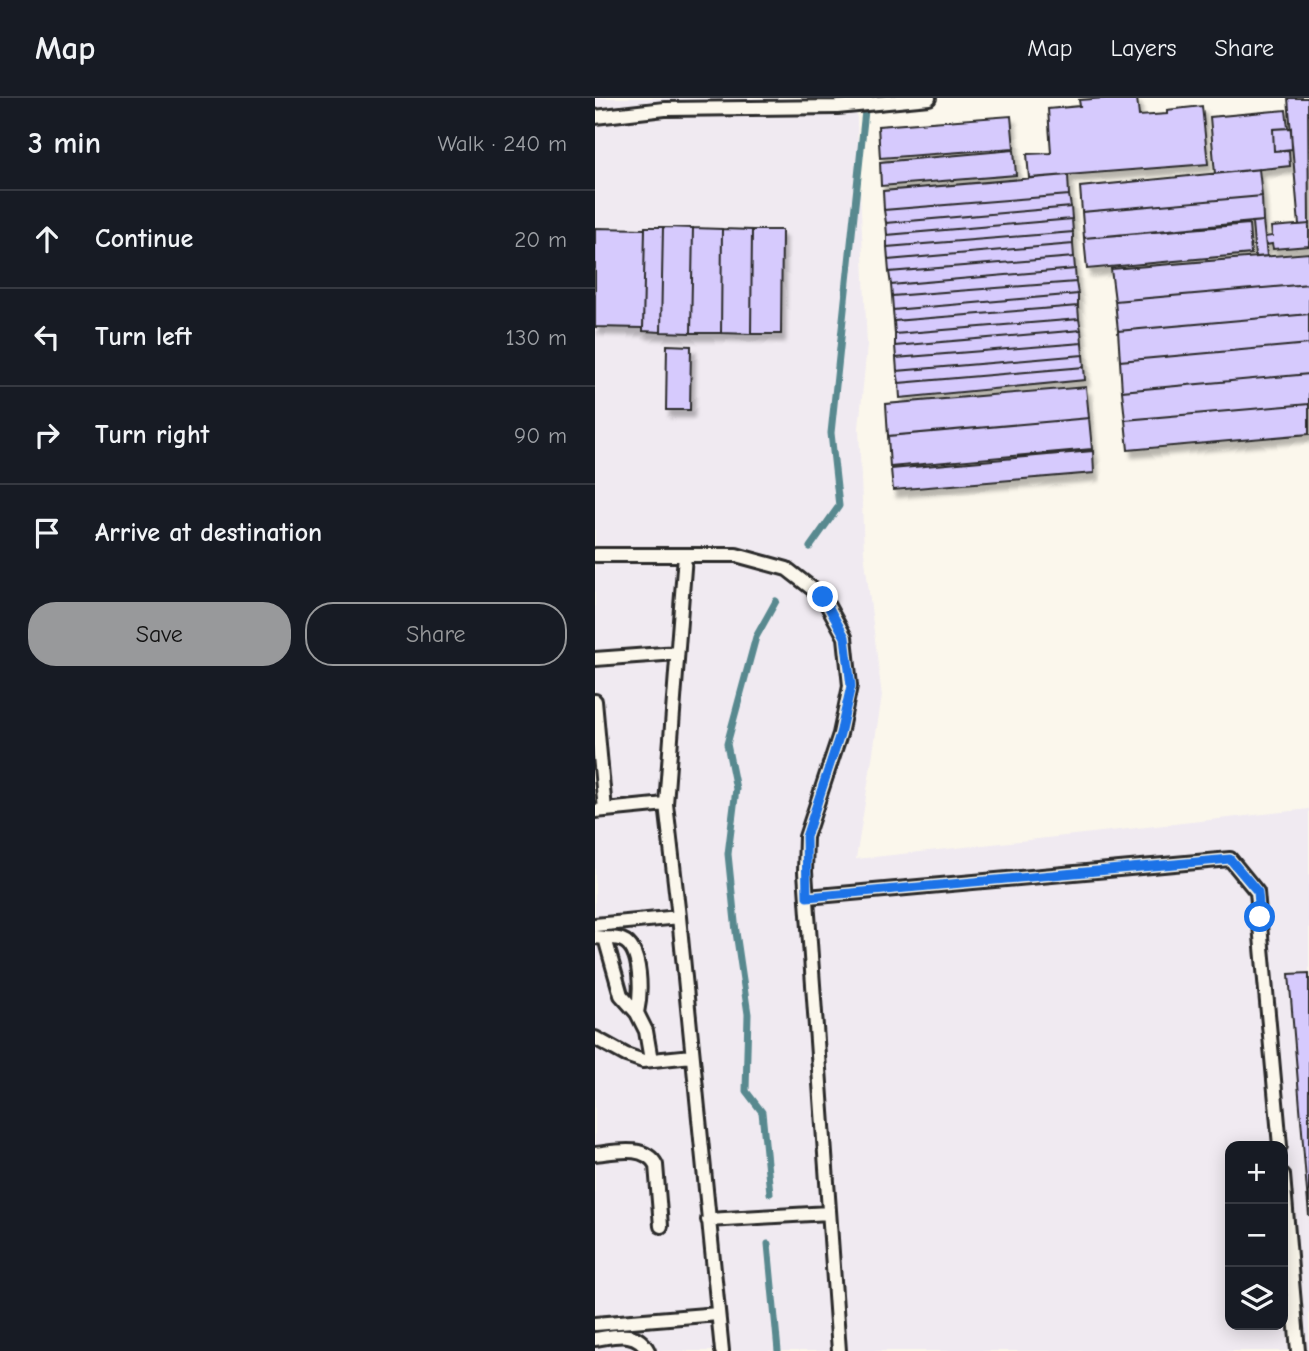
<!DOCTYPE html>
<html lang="en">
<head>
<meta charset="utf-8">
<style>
	body { margin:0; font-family:"Comic Neue",sans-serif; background:#20242c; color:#f1f3f6 }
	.controls { position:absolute; right:21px; bottom:21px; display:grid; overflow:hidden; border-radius:14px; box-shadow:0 4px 18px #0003 }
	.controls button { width:63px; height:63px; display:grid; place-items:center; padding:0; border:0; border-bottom:2px solid #363941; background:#171b24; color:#f1f3f6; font:35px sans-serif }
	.stop { position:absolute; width:21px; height:21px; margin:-16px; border:5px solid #1a73e8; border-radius:50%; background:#fff }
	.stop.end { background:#1a73e8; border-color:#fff; box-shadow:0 2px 7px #0008 }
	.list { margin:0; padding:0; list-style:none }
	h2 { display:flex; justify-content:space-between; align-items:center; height:91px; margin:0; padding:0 28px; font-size:30px }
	h2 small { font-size:23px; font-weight:400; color:#9ea1a6 }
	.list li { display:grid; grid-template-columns:46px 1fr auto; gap:21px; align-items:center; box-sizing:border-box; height:98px; padding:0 28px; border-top:2px solid #363941 }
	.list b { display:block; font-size:26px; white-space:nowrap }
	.list em { font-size:23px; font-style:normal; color:#9ea1a6 }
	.actions { display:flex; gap:14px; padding:21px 28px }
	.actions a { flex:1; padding:16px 0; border:2px solid #98999b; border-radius:28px; text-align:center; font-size:24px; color:#98999b }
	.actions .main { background:#98999b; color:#111 }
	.icon { flex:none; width:38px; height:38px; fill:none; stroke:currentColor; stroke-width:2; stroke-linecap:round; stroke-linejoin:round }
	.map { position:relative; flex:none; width:714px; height:1253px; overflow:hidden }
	header { display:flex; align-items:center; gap:42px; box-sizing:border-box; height:98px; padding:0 35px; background:#171b24; border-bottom:2px solid #363941 }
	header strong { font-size:33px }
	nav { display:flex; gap:38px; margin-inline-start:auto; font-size:24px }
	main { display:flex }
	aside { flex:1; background:#171b24 }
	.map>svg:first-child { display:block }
</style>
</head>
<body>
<header>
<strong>Map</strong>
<nav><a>Map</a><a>Layers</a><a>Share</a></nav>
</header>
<main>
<aside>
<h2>3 min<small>Walk · 240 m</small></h2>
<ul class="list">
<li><svg class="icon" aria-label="ahead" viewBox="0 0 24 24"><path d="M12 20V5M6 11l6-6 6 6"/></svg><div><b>Continue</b></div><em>20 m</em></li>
<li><svg class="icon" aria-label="left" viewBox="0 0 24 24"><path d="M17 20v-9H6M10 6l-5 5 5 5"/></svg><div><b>Turn left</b></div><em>130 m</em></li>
<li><svg class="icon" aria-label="right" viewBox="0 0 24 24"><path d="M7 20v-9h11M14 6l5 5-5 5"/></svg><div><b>Turn right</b></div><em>90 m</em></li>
<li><svg class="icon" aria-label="arrive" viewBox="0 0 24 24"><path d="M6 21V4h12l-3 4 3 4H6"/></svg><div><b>Arrive at destination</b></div></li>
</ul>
<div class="actions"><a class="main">Save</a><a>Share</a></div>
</aside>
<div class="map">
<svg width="714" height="1253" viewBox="0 0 714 1253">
	<defs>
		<filter id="shadow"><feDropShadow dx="4" dy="7" stdDeviation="2" flood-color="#0004"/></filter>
	</defs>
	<rect width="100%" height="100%" fill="#fbf7ec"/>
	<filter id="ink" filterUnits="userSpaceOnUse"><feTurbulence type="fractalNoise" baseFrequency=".0143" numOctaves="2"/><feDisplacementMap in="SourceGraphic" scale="14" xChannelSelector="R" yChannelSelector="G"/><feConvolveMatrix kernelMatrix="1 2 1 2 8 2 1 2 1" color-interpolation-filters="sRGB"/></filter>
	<g filter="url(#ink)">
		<!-- built -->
		<path fill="#f0eaf1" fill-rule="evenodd" d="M0 0H261L272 247 264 330 269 454 287 598 261 761 714 711V1253H0ZM635 1048H688V1227H635Z"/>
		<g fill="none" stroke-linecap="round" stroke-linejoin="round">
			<!-- stream -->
			<path stroke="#59898f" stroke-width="7" d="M215 449 244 408 236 335 271 3
				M175 1095 167 1014 151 993 153 916 141 834 133 756 141 691 132 646 161 539 181 503
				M173 1146 183 1253"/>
		</g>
		<!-- building -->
		<path fill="#d6cafd" stroke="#2b2b2b" stroke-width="2" filter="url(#shadow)" d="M511 0H542L544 18 572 16V12L607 8 613 66 434 80 432 56 456 55 453 11 485 8 484 2Z
			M693 0H713L714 126 704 127Z
			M691 12 693 30 678 31 679 53 694 52 695 68 620 76 615 19Z
			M416 18 419 50 285 60 283 28Z
			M696 30 697 51 679 53 678 31Z
			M419 52 421 77 286 88 285 64Z
			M664 71 667 98 487 114 485 89Z
			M473 77 474 97 289 112 288 93Z
			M474 97 476 109 291 125 289 112Z
			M667 98 668 123 489 140 487 114Z
			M476 109 477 121 292 137 291 125Z
			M477 121 478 134 292 149V137Z
			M668 123 672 158 660 159 657 124Z
			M654 126 656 156 492 171 489 140Z
			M714 126V148L678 151 677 146 671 147 670 139 677 138 676 129Z
			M50 129H68L66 234 48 233Z
			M68 129 98 130 96 235 66 234Z
			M0 130 50 131 48 230 0 229Z
			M98 130 127 131 126 235H96Z
			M127 131 157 132 156 236 126 235Z
			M157 132H187L186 236H156Z
			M478 134V146L293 162 292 149Z
			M478 146 479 159 294 174 293 162Z
			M714 155V186L520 203 516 171Z
			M479 159 480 171 296 187 294 174Z
			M480 171 481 184 297 198 296 187Z
			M481 184 483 196 298 212 297 198Z
			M714 186V216L523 233 520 203Z
			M483 196V208L299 223 298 212Z
			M483 208 484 221 300 236 299 223Z
			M714 216V246L525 263 523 233Z
			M484 221 486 232 300 248V236Z
			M486 232 487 245 301 260 300 248Z
			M487 245 488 257 302 273 301 260Z
			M714 246V276L527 293 525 263Z
			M72 247 96 248 95 312H71Z
			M488 257 489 269 304 285 302 273Z
			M489 269 490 282 305 300 304 285Z
			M714 276V306L530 322 527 293Z
			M491 289 494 320 293 338 291 306Z
			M714 306V336L533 352 530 322Z
			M494 320 497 351 295 369 293 338Z
			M498 353 499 375 298 392 296 371Z
			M714 875V1118L694 876Z"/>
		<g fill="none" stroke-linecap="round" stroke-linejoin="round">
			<!-- service casing -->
			<g stroke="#2b2b2b" stroke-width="18">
				<path id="service" d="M0 19 70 11 242 9 334 0
					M0 457H141L192 471 228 499 250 539 255 588 245 636 211 739 210 774 244 1253
					M90 457 71 706 84 819 127 1253
					M0 561 82 555
					M0 603 10 712
					M0 713 71 706
					M212 799 635 761 662 794 685 1048
					M0 827 84 819
					M0 839 10 840 26 897 42 915 51 933 56 962
					M10 840C15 840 23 840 27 842 48 850 46 897 42 915
					M0 940 31 957 48 963 97 958
					M0 1056C20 1054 50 1046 61 1067L66 1128
					M688 1077 703 1253
					M113 1122 234 1115
					M0 1226 123 1216
					M0 1241C20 1238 42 1231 53 1253"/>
			</g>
			<!-- service -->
			<use href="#service" stroke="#fbf7ec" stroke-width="12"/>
		</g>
	</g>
	<g fill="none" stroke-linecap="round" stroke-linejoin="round" filter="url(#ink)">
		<!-- route -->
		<path stroke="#1a73e8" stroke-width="9" d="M228 499 250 539 256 588 245 636 211 739 212 799 635 761 663 794 665 819"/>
	</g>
</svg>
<div class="controls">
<button>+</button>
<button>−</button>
<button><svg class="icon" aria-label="layers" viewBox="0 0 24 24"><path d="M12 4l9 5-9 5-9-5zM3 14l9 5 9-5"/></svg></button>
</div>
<div class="stop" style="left:665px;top:819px"></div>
<div class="stop end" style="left:228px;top:499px"></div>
</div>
</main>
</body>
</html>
